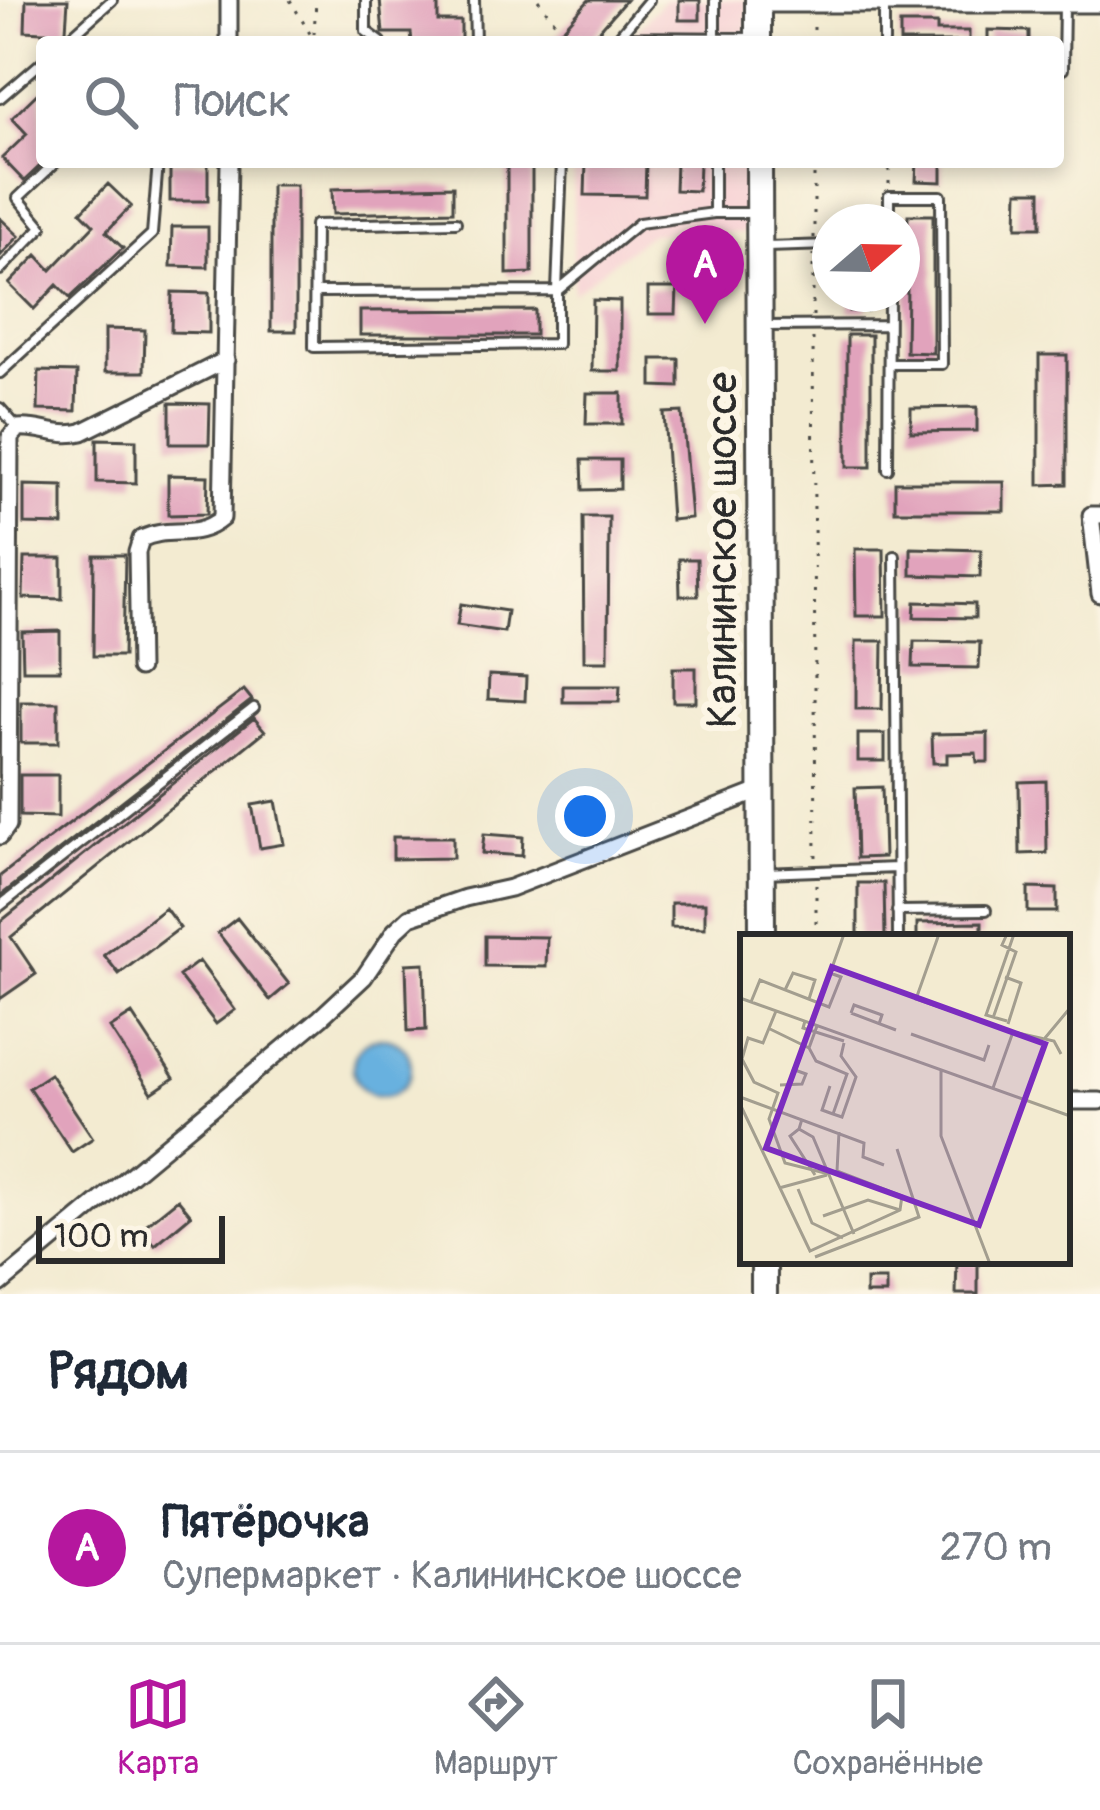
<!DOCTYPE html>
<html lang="ru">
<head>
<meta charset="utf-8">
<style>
	body { margin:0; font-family:Pangolin,sans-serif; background:#f2f2f3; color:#1f2937 }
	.compass { position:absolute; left:812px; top:204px; width:108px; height:108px; border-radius:50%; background:#fff; box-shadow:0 6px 18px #0003; rotate:70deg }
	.scale { position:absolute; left:36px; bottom:30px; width:189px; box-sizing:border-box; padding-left:12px; border:6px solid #2b2b2b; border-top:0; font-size:33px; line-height:42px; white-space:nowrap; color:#2b2b2b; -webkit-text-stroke:9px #fcf5e5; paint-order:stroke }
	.you { position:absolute; left:585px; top:816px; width:42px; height:42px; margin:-30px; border:9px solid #fff; border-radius:50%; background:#1a73e8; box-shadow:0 0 0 18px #1a73e833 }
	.badge { display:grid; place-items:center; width:78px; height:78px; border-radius:50%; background:#b5179e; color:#fff; font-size:39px; font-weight:700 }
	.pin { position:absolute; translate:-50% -99px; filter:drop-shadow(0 3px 6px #0008) }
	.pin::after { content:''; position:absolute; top:63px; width:42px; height:36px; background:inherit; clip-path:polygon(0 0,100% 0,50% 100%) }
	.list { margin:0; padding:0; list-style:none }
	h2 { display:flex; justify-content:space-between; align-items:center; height:156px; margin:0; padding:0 48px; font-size:51px }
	h2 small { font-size:39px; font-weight:400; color:#747a83 }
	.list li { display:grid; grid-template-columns:78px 1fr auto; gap:36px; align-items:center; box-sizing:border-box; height:192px; padding:0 48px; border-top:3px solid #e0e1e3 }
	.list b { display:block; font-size:45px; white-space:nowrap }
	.list p { margin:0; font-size:39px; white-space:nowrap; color:#747a83 }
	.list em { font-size:39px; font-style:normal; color:#747a83 }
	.icon { flex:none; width:66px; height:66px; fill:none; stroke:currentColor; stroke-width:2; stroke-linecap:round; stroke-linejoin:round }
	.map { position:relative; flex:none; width:1100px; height:1294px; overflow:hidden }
	.search { position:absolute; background:#fff; box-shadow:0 6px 18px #0003; left:36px; right:36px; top:36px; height:132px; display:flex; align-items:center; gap:30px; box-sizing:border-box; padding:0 42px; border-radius:12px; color:#747a83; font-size:45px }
	.sheet { height:348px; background:#fff }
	nav { display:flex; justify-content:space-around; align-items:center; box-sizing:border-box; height:168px; border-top:3px solid #e0e1e3; background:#fff; font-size:33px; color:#747a83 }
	nav a { display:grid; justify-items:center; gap:6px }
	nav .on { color:#b5179e }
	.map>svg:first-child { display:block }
</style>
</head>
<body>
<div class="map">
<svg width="1100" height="1294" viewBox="0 0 1100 1294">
	<rect width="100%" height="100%" fill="#fcf5e5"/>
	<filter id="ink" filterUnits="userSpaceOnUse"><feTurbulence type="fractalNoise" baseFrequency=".00833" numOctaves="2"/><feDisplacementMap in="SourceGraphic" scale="24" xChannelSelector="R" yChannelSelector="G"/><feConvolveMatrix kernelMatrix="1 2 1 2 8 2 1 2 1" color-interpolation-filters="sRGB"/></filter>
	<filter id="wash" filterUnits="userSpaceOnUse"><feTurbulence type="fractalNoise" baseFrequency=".004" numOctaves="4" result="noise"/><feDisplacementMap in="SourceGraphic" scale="48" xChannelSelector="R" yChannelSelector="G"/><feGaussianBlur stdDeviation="2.7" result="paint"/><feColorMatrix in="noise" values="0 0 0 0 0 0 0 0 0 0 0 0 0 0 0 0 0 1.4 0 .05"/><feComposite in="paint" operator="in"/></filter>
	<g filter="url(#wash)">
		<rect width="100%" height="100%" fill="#f3ebd1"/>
		<!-- built -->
		<path fill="#f7cfd4" d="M664 0H747V42H627Z
			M573 162H746L745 233H651L573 293Z"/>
		<!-- water -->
		<path fill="#67b1df" stroke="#496e85" stroke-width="3" d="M353 1067a29 29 0 1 1 58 0a29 29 0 1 1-58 0Z"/>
		<g id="blocks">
			<!-- building -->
			<path fill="#e1a3bc" d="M26 0H68L66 30 62 33 25 31Z
				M380 0H438V21H461V42H412L411 33H383Z
				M589 0H626L589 42H551Z
				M679 0H700V20H679Z
				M900 24H937V31H969V42H900Z
				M988 30 1029 31V42H988Z
				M42 89V164L24 181 2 158 27 134 12 118Z
				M170 162H208V201H170Z
				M507 162H532V273L507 274Z
				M586 162H646L645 196 585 195Z
				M676 162H699L698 191 675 190Z
				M917 162H942V182L916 181Z
				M108 184 131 206 106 232 123 248 70 298 57 285 34 309 9 284 37 255 51 270 94 225 81 212Z
				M271 185H296V331H271Z
				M453 186V211L333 214 332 189Z
				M1018 191H1041V227H1017Z
				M908 215H933V353L906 352Z
				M0 218 19 236 0 256Z
				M172 227H208V267L171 266Z
				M648 288H677L676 314H648Z
				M172 292 209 293V333L171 332Z
				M850 294H868L867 311H849Z
				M593 300 620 301V371H592Z
				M535 310V335H360V311Z
				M105 329 145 330 144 372H105Z
				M847 335H871V467H847Z
				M1039 355H1067V484L1039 485Z
				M652 359H679V387L652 386Z
				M39 371 77 372 76 411 38 410Z
				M587 393H622V424H586Z
				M170 403 210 404 209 444H170Z
				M977 407V431L911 432V408Z
				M682 412 691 518 671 520 664 413Z
				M97 439 136 440V483L97 482Z
				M582 460H620V489L583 490Z
				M168 475 208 476 207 514 168 515Z
				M895 482H1004V511H895Z
				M24 485 63 486V525L24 524Z
				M583 517H609L608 661H584Z
				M911 548 981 550 980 577 911 575Z
				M855 549H884L885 616H856Z
				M94 555H125L123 656H93Z
				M24 558H62V599L23 598Z
				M679 559H697L698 596H680Z
				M915 602 975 604V618L914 617Z
				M461 604 507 611 504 632 457 625Z
				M60 631V670H23L22 632Z
				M856 641H883L882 709H856Z
				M914 641 980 642 979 668 913 667Z
				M673 668H696V702H673Z
				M489 675 526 677 525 701 488 699Z
				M563 686H620L619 702H563Z
				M244 690 252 700 0 896V876Z
				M21 702H58V743H21Z
				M254 718 265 731 11 937 36 974 0 999V922Z
				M988 733V762H977L976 753 947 754V763H933L932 734Z
				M858 734H885V761H858Z
				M20 775H58V817L20 816Z
				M1046 781 1047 853 1020 854 1019 782Z
				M882 787 884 857 857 858 855 788Z
				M276 801 284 844 260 848 252 805Z
				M484 834 523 837 522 856 482 853Z
				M393 837H453V858L393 859Z
				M858 883H884L885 937H858Z
				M1028 888 1057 889V912H1028Z
				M671 903H705V928L671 927Z
				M165 908 180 928 119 974 104 955Z
				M237 918 289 984 270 1000 218 933Z
				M982 922V937H917V923Z
				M485 936 547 937 546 967 485 966Z
				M199 961 235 1010 216 1024 179 976Z
				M424 963 426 1030 408 1031 406 964Z
				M132 1014 174 1078 152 1093 110 1028Z
				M50 1074 93 1138 72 1152 29 1088Z
				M178 1199 191 1215 155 1245 142 1228Z
				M957 1261H978V1294H956Z
				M866 1280H886V1294H866Z"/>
		</g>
	</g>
	<g filter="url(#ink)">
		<use href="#blocks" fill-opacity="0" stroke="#494844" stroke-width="3"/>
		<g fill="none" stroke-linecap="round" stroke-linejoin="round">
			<!-- service casing -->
			<g stroke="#494844" stroke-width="14">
				<path id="service" d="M366 0V31L381 42
					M474 0 475 42
					M619 36 649 0
					M715 41V0
					M65 42 112 0
					M614 42 619 37 756 38
					M884 42V1
					M1058 69H1063L1064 4
					M0 98 42 62
					M714 162V213H757
					M456 222 315 225 314 347 557 344V291L639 223 714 213
					M889 222V196H941L942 364H889
					M766 247 830 245
					M0 270 42 227 18 198 56 162
					M315 292 557 291 562 162
					M764 326 888 325
					M0 373 152 234 158 162
					M0 408 17 427
					M888 469 889 294
					M895 556 898 937
					M763 873 897 868
					M0 906 254 708
					M897 911 986 910"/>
			</g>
			<!-- minor casing -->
			<g stroke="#494844" stroke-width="21">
				<path id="minor" d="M229 0V42
					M758 4H1100
					M1100 515H1091L1100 594
					M139 668 137 552 141 539C170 525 195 541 222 518L229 162
					M0 836 8 825 10 437 18 428C41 426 58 438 82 432L226 360
					M1067 1101H1100
					M0 1284 320 1018 364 977 395 931 410 917 465 898 510 888 762 790"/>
			</g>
			<!-- primary casing -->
			<g stroke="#494844" stroke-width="30">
				<path id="primary" d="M758 0V42
					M759 162 762 937
					M764 1261V1294"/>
			</g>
			<!-- path -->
			<path stroke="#494844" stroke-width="3" stroke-dasharray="3 9" stroke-linecap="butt" d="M290 0 315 42
				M538 0 562 31
				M314 34 316 0
				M814 42V20
				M889 184V162
				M814 238V162
				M813 316V254
				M813 338 816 862
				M816 884V937"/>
			<!-- service -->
			<use href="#service" stroke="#fff" stroke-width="8"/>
			<!-- minor -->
			<use href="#minor" stroke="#fff" stroke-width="15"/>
			<!-- primary -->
			<use href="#primary" stroke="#fff" stroke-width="24"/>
		</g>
	</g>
	<g text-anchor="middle" stroke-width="12" stroke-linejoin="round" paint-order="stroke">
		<!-- street labels -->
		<g font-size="42" fill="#2b2b2b" stroke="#fcf5e5">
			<text transform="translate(721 550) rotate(-90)" y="15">Калининское шоссе</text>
		</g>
	</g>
	<!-- overview -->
	<g transform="translate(740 934)">
		<rect width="330" height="330" fill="#f3ebd1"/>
		<path fill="none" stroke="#a39e8f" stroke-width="3" d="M199 0 176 65 273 98M265 43 281 49 268 90M45 56 53 39 75 46 69 65M0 64 330 182M11 68 20 46 89 73 101 43 90 39M36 77 23 109 8 104 2 125 14 148 38 159 29 185 45 229 89 240M111 79 156 96M111 79 114 71 142 81 139 90M253 84 276 18 262 11 267 0M65 87 63 94 104 107M267 87 246 81 274 0M72 90 104 0M77 92 69 114 76 127 107 140 93 180M28 94 69 114M171 100 244 126 249 111M305 104 330 74M201 136V202L250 330M40 151 62 150 66 140 52 135M90 152 82 176 93 180M253 154 273 98 314 107 321 120M0 163 124 209 123 223 144 231M0 170 70 317 160 276 162 262 97 237M93 180 102 183 116 143 101 122 104 109M62 185 59 195 73 203 114 300M59 195 50 202 75 241M97 237 99 198M39 254 87 241M58 255 72 289 103 304M83 282 128 266 160 276M75 323 179 283 157 215"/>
		<path fill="#7b2cbf" fill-opacity="0.15" stroke="#7b2cbf" stroke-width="6" d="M92 33 305 110 239 291 26 214Z"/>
		<rect width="330" height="330" fill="none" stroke="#2b2b2b" stroke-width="6"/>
	</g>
</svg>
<svg class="compass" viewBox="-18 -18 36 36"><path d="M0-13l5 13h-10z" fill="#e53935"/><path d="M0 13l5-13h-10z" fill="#747a83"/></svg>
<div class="scale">100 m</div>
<div class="you"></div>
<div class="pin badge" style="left:705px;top:324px">A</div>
<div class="search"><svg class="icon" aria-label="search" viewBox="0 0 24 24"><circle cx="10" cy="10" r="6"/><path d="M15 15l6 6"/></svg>Поиск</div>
</div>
<section class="sheet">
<h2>Рядом<small></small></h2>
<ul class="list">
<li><span class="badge">A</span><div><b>Пятёрочка</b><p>Супермаркет · Калининское шоссе</p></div><em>270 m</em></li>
</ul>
</section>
<nav>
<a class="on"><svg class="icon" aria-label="map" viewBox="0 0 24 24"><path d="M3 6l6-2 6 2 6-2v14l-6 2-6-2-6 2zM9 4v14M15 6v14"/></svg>Карта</a>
<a><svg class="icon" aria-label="directions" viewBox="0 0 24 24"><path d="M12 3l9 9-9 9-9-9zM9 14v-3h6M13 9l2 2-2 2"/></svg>Маршрут</a>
<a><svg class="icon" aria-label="saved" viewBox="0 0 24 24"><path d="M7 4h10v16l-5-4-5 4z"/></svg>Сохранённые</a>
</nav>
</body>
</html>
